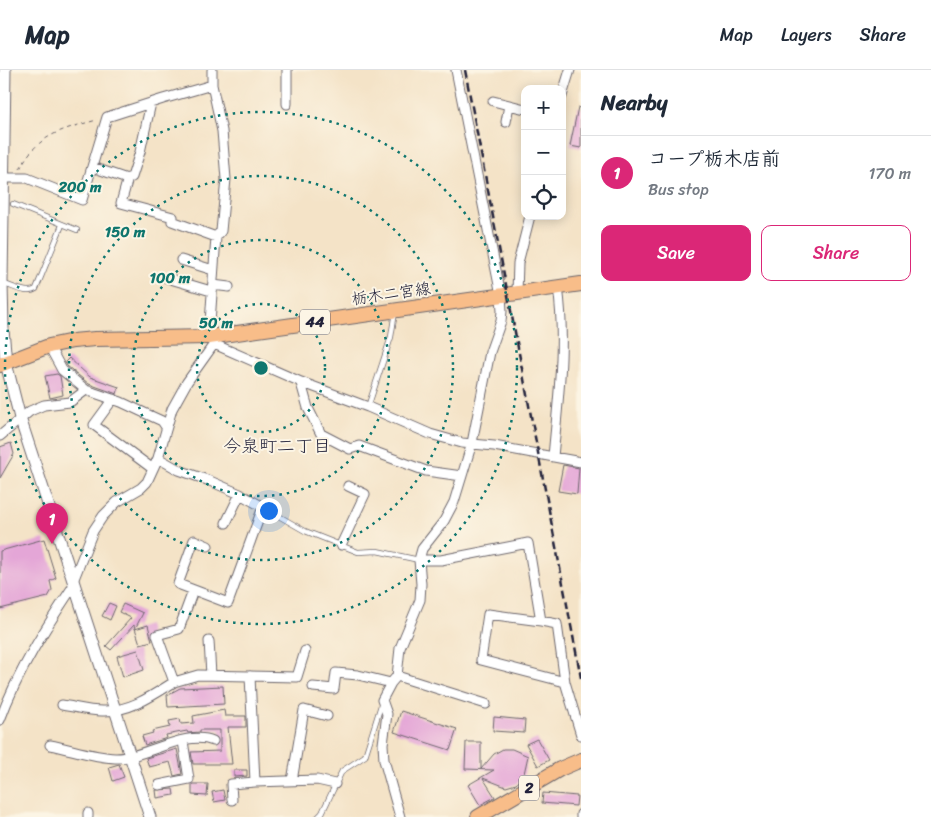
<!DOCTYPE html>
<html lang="en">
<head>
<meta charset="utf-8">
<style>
	body { margin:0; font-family:Sriracha,"Klee One",sans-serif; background:#f6f6f7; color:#1f2937 }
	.controls { position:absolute; right:15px; top:15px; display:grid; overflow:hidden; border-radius:10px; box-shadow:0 2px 12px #0003 }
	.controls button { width:45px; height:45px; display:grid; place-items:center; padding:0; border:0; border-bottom:1px solid #e0e1e3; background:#fff; color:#1f2937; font:25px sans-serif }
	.you { position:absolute; left:268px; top:440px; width:18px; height:18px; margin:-12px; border:4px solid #fff; border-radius:50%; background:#1a73e8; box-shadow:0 0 0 8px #1a73e833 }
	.badge { display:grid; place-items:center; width:32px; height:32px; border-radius:50%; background:#db2777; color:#fff; font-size:16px; font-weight:700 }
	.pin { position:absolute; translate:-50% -41px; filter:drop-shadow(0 1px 2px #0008) }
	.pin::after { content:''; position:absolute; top:26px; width:18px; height:15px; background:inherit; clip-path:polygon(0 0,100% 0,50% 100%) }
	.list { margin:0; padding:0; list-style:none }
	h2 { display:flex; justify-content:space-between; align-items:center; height:65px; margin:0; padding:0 20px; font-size:21px }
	h2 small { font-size:16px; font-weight:400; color:#747a83 }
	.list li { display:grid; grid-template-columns:32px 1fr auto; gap:15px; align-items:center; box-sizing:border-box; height:75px; padding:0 20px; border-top:1px solid #e0e1e3 }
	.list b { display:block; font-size:19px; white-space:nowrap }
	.list p { margin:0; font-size:16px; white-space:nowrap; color:#747a83 }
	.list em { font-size:16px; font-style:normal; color:#747a83 }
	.actions { display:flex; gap:10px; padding:15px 20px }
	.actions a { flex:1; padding:11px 0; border:1px solid #db2777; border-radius:10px; text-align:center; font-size:18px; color:#db2777 }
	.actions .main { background:#db2777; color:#fff }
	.icon { flex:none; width:28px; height:28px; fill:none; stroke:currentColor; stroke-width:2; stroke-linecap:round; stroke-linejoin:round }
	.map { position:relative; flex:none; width:581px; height:747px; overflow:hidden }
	header { display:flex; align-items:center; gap:30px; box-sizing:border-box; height:70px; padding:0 25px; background:#fff; border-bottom:1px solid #e0e1e3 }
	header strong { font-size:24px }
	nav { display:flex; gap:28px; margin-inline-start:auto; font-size:18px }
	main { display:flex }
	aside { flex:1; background:#fff }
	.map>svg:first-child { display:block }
</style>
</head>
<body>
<header>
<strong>Map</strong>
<nav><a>Map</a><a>Layers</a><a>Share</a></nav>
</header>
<main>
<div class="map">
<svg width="581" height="747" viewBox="0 0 581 747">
	<rect width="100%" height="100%" fill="#fcf5e5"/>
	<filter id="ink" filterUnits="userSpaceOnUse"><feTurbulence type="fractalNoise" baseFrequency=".02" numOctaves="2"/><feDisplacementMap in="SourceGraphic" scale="10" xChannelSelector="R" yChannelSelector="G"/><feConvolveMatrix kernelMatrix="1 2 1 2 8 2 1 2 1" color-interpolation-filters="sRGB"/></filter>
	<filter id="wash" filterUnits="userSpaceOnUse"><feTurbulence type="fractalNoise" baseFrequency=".0096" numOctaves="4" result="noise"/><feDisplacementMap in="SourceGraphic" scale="20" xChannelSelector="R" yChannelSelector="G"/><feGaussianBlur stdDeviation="1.12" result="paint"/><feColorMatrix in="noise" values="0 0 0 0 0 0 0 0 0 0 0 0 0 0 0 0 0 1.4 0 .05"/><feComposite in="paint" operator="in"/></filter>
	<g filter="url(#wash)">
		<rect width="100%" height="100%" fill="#f4e3c7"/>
		<g id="blocks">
			<!-- building -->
			<path fill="#e4a6d7" d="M578 37 581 38V78L570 76Z
				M69 288 90 307 119 317 117 324 89 314 67 296 65 292Z
				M57 304 60 306 63 325 50 328 45 306Z
				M11 373 14 384 0 408V377Z
				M563 395 579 398 577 424 558 421Z
				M44 469 56 508 50 511 52 520 48 527 0 539V481Z
				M109 533 116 536 110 550 102 546Z
				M123 534 143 543 135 559 148 555 152 571 140 574 134 555 111 580 106 576 131 548 119 542Z
				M138 580 144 600 123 607 117 586Z
				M223 616 224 634 168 637 167 625 180 618Z
				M224 640 225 646H246V657H228L232 694H193L191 682 220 681V660H200V662L188 663 187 661 166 665 167 668 145 675 142 666 153 663 152 661 170 657 169 651 180 649 181 654 194 653 193 646Z
				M401 641 457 659 450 680 394 662Z
				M494 647 525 650 524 663 493 661Z
				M537 669 549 690 538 696 526 674Z
				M466 672H481V699L494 684 503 679H512L528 686 523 708 516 714 506 717 483 708 495 727 480 735 468 715 494 700 465 699Z
				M177 679 182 704 174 706 170 692 149 697 146 688Z
				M119 694 124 707 113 711 109 697Z
				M234 700H247V706L234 707Z
				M192 714H208L207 726 192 725Z
				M173 719 174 725 157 728 156 720Z
				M223 720 225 730 214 732 212 722Z
				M543 723 577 726 576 736 542 733Z"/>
		</g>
	</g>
	<g filter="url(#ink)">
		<use href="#blocks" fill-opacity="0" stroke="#6c666c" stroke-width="1"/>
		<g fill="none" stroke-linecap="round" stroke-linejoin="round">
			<!-- service casing -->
			<g stroke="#6c666c" stroke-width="6">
				<path id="service" d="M13 134 77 160
					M3 214C13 216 27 225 36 219L62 155
					M368 337 391 267 395 242
					M263 437 305 461 358 482 377 481 419 490
					M318 747 322 743 342 701 365 686 382 632"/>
			</g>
			<!-- minor casing -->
			<g stroke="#6c666c" stroke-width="11">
				<path id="minor" d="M287 0V34
					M212 15 222 61 226 109 221 161 216 167 209 267 214 274 301 312 368 337 430 364 462 373 494 376 581 392
					M562 26 570 0
					M493 31 525 39
					M506 52 509 35
					M92 97 127 109 132 107 140 82 151 33
					M128 108 121 133 173 147 172 151 216 167
					M1 113 4 108H27L82 130 107 47 163 29 212 15V0
					M181 190 213 200
					M167 208 211 221
					M213 215 229 217
					M517 223 518 193 530 146
					M49 276 62 300 86 320 121 332 151 346 162 351 166 357
					M301 313 308 338 321 364 350 379 359 376 426 401 462 406
					M113 329 94 355 153 399
					M0 366 30 341 44 335 70 332 86 320
					M553 387C558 330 566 274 558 217
					M226 453 240 424
					M341 475 365 424 348 416
					M208 476 194 470 178 514 228 533 263 437 240 424 210 411 179 400 158 388 172 339 187 312 214 274
					M419 490H441L528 473 541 551 557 554 565 612
					M73 511 93 461 103 446 117 432 141 418 147 412 158 388
					M541 551 488 544 481 590 565 612 581 665
					M209 571 211 605
					M397 606 486 634
					M174 612 198 605 297 607 305 581
					M313 617 334 619 336 603 358 605 391 613
					M62 635C75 637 89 641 102 641 129 642 152 626 174 612L157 565 179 559 193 521
					M0 650C18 601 46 557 74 515
					M50 675C71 679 93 687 115 688 143 689 186 659 213 671
					M292 711 304 640 327 646
					M255 712 317 710 335 714
					M159 715 189 709 183 671
					M232 730 231 714 255 712 250 606
					M88 747V743
					M400 747 384 690 383 674 387 644 382 630 391 613 397 606 400 578 420 530 421 514 419 490 422 479 444 451 454 432 472 373 490 282 501 251 502 241 501 225 456 0
					M581 747V744"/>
			</g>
			<!-- tertiary casing -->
			<g stroke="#6c666c" stroke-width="13">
				<path id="tertiary" d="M5 0 2 213 3 259 6 293 20 348 150 747"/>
			</g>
			<!-- primary casing -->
			<g stroke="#6c666c" stroke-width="16">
				<path id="primary" d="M0 295 49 276 73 271 95 269 209 267 581 214
					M478 747 560 699 581 690"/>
			</g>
			<!-- path -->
			<path stroke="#6c666c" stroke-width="1" stroke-dasharray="4 4" stroke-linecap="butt" d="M20 99C36 65 63 59 97 50"/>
			<!-- service -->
			<use href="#service" stroke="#fff" stroke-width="4.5"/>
			<!-- minor -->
			<use href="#minor" stroke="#fff" stroke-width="9"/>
			<!-- tertiary -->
			<use href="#tertiary" stroke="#fff" stroke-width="11"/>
			<!-- primary -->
			<use href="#primary" stroke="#f8bd89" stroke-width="14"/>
			<!-- rail -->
			<path stroke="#22223b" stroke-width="2.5" stroke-dasharray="8 4" stroke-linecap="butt" d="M465 0 581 608"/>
		</g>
	</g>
	<!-- distance rings -->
	<g fill="none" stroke="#0f766e" stroke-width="2.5" stroke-dasharray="2.5 5">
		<circle cx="261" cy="298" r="64"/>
		<circle cx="261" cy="298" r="128"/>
		<circle cx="261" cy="298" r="192"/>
		<circle cx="261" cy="298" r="256"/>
	</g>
	<g text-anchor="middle" stroke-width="4" stroke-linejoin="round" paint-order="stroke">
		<!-- shield labels -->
		<g fill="#fcf5e5" stroke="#63616e" stroke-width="1">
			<rect x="300" y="239.5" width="30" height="25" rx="4"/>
			<rect x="519" y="705.5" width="20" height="25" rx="4"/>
		</g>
		<g font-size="15" font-weight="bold" fill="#22223b">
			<text x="315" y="257">44</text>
			<text x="529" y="723">2</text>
		</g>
		<!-- street labels -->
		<g font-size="16" fill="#22223b" stroke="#fcf5e5">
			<text transform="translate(391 223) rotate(-8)" y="6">栃木二宮線</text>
		</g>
		<!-- neighbourhood labels -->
		<g font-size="18" fill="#22223b" stroke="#fcf5e5">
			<text x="277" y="382">今泉町二丁目</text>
		</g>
	</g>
	<circle cx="261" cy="298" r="8" fill="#0f766e" stroke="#fcf5e5" stroke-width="2.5"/>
	<g font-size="15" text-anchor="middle" font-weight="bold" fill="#0f766e" stroke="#fcf5e5" stroke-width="4" stroke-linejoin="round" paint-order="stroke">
		<text x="80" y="122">200 m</text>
		<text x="125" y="167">150 m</text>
		<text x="170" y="213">100 m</text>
		<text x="216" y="258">50 m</text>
	</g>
</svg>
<div class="controls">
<button>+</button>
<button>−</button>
<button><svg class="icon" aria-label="locate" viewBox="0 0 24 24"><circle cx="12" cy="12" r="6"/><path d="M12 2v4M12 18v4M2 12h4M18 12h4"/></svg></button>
</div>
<div class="you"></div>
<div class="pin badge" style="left:52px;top:474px">1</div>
</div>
<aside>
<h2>Nearby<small></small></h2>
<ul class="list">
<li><span class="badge">1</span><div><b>コープ栃木店前</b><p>Bus stop</p></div><em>170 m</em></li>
</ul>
<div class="actions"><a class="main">Save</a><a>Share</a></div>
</aside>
</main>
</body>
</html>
